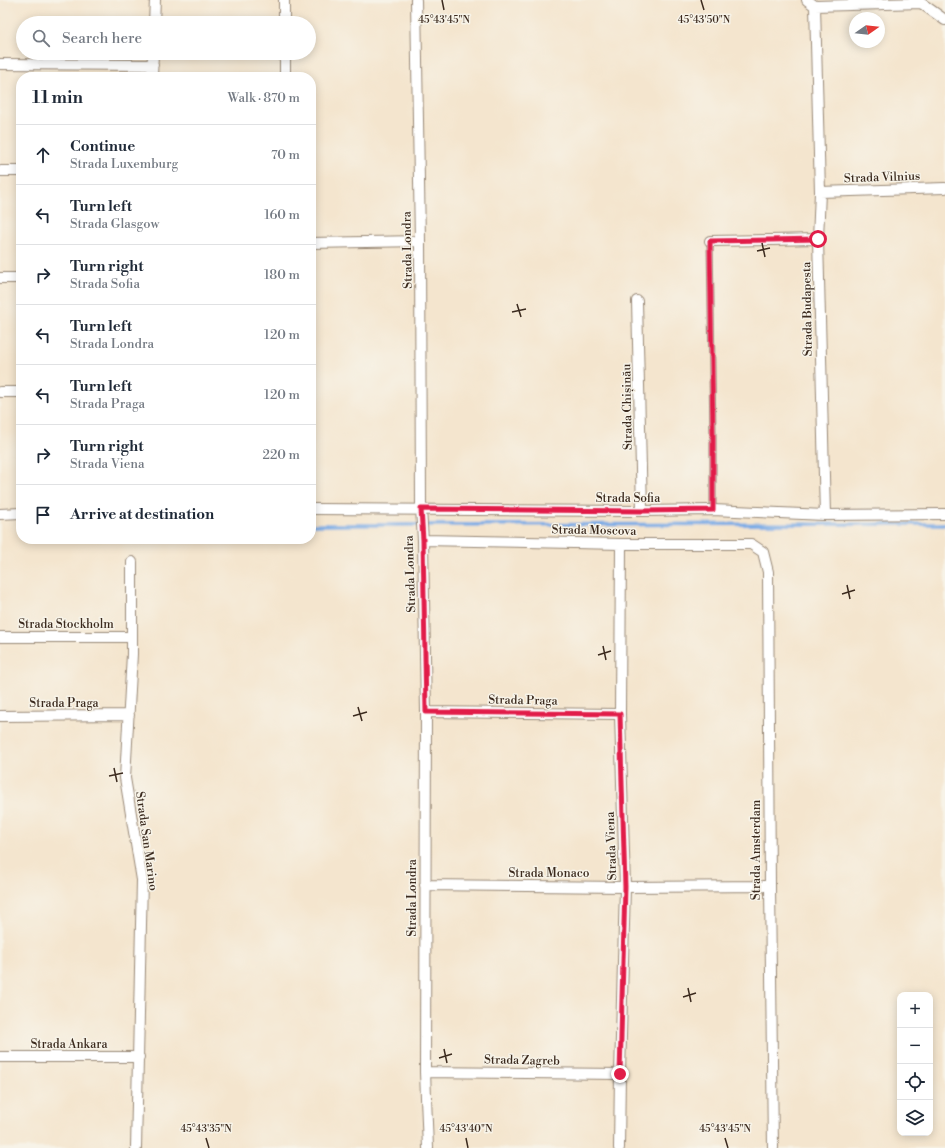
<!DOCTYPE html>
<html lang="en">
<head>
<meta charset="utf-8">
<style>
	body { margin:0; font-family:"Libre Bodoni",serif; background:#f6f6f7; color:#1f2937 }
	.controls { position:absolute; right:12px; bottom:12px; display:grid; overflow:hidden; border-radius:8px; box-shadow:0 2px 10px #0003 }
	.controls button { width:36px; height:36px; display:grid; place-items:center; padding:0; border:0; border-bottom:1px solid #e0e1e3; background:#fff; color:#1f2937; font:20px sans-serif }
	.compass { position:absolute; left:849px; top:12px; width:36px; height:36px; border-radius:50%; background:#fff; box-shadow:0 2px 10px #0003; rotate:76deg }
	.stop { position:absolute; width:12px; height:12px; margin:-9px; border:3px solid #e11d48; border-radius:50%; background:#fff }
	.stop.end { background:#e11d48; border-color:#fff; box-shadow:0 1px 4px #0008 }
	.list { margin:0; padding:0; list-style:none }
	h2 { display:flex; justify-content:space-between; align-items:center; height:52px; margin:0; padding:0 16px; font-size:17px }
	h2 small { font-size:13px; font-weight:400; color:#747a83 }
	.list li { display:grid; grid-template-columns:26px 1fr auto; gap:12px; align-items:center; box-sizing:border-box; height:60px; padding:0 16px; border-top:1px solid #e0e1e3 }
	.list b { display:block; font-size:15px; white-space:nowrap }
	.list p { margin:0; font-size:13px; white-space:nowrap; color:#747a83 }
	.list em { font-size:13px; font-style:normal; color:#747a83 }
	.icon { flex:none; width:22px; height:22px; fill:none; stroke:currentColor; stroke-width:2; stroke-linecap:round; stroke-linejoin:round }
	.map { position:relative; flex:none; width:945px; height:1148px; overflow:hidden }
	.search { position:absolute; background:#fff; box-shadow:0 2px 10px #0003; left:16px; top:16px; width:300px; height:44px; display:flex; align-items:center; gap:10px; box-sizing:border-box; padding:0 14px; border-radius:22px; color:#747a83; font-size:15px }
	.panel { position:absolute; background:#fff; box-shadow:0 2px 10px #0003; left:16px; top:72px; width:300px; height:472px; border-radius:16px }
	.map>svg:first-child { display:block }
</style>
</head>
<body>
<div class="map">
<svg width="945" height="1148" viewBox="0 0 945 1148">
	<rect width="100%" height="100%" fill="#f7f3e8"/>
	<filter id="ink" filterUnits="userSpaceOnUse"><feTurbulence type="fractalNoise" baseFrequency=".025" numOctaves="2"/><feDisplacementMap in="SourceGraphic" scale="8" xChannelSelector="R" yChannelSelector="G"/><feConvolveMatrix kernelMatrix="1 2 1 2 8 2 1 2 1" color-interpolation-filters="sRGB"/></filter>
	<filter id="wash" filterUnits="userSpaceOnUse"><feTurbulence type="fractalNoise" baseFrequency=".012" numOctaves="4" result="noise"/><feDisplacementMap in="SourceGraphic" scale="16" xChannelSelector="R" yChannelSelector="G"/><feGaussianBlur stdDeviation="0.9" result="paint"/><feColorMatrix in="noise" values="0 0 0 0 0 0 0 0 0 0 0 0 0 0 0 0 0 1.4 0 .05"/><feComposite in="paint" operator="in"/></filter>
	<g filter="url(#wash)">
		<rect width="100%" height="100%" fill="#f4e5ce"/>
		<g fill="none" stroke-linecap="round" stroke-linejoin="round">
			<!-- stream -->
			<path stroke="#7cace6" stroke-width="3.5" d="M311 525 945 524"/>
		</g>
	</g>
	<g filter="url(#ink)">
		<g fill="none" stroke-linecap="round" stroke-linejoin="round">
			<!-- lane casing -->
			<g stroke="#988876" stroke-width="7">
				<path id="lane" d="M710 241 713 436V510"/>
			</g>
			<!-- street casing -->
			<g stroke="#988876" stroke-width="12">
				<path id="street" d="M284 0V23
					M416 0 420 241 421 509 423 540 426 712 425 1072 428 1148
					M807 0 815 6 921 3 945 20
					M815 6 820 192 818 239 825 515
					M154 23 155 0
					M285 53V77
					M0 64 153 65
					M152 77 153 53
					M0 171H21
					M820 192 945 188
					M710 241 818 239
					M311 243 420 241
					M0 278H21
					M637 301 642 511
					M0 392H21
					M311 509 642 511 713 510 825 515 945 514
					M0 514 21 513
					M423 540 621 544H751L763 552 768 572 770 886 773 1148
					M132 562V654L125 778 142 880 136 1148
					M0 637H132
					M426 712 620 714
					M0 716 129 715
					M425 885 625 887 770 886
					M0 1057H139
					M425 1072 620 1074
					M619 1148 620 1074 625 887 620 714 621 544"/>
			</g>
			<!-- lane -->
			<use href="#lane" stroke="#fff" stroke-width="5"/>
			<!-- street -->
			<use href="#street" stroke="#fff" stroke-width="10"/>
		</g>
	</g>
	<g fill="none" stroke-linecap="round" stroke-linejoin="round" filter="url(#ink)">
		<!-- route -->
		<path stroke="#e11d48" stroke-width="5" d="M620 1074 625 887 620 714 426 712 423 540 421 509 642 511 713 510V436L710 241 818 239"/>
	</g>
	<!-- ticks -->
	<path fill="none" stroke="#3b2a1e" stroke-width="1.5" d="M442 0 444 10M701 0 704 10M762 243 765 257M757 251 770 248M517 304 521 317M512 312 526 309M847 585 850 599M842 594 855 590M603 646 606 660M598 655 611 651M358 707 362 721M353 716 367 712M114 768 117 782M109 776 123 773M688 988 691 1002M683 997 696 993M444 1049 447 1063M439 1058 452 1054M206 1138 209 1148M466 1138 468 1148M725 1138 728 1148"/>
	<g text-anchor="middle" stroke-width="3" stroke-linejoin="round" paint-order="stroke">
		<!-- street labels -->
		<g font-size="12" fill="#3b2a1e" stroke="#f7f3e8">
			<text transform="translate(882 177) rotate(-2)" y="4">Strada Vilnius</text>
			<text transform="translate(407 250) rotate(-91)" y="4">Strada Londra</text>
			<text transform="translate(807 309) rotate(-91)" y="4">Strada Budapesta</text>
			<text transform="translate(627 407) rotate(-91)" y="4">Strada Chișinău</text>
			<text x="628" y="502">Strada Sofia</text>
			<text transform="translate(594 530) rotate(1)" y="4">Strada Moscova</text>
			<text transform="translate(410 574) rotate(-92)" y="4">Strada Londra</text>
			<text x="66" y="628">Strada Stockholm</text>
			<text transform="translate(523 700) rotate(1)" y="4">Strada Praga</text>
			<text x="64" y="707">Strada Praga</text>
			<text transform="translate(147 841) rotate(82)" y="4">Strada San Marino</text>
			<text transform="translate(611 846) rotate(-92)" y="4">Strada Viena</text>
			<text transform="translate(756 850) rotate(-90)" y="4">Strada Amsterdam</text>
			<text x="549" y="877">Strada Monaco</text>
			<text transform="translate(412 898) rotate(-90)" y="4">Strada Londra</text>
			<text x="69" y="1048">Strada Ankara</text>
			<text transform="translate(522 1060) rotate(1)" y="4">Strada Zagreb</text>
		</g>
	</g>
	<g font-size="10" text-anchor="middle" fill="#3b2a1e" stroke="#f7f3e8" stroke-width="3" stroke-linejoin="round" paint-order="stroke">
		<text x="444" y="23">45°43'45"N</text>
		<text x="704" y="23">45°43'50"N</text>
		<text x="206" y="1132">45°43'35"N</text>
		<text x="466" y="1132">45°43'40"N</text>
		<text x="725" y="1132">45°43'45"N</text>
	</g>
</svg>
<div class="controls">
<button>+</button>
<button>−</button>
<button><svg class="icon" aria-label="locate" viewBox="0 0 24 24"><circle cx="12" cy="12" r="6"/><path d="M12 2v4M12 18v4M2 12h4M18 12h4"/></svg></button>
<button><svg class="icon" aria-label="layers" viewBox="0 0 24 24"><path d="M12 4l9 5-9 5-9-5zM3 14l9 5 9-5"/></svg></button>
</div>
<svg class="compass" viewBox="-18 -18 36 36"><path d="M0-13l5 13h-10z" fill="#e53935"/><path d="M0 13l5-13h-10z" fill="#747a83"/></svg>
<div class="stop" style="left:818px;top:239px"></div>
<div class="stop end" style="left:620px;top:1074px"></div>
<div class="search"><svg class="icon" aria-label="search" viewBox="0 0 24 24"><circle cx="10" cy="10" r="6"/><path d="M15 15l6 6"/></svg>Search here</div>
<section class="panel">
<h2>11 min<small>Walk · 870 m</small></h2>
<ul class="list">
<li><svg class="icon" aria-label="ahead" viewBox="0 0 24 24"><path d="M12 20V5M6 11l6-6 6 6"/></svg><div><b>Continue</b><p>Strada Luxemburg</p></div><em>70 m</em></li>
<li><svg class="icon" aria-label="left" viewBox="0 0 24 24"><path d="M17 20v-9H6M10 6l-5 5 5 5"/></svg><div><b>Turn left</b><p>Strada Glasgow</p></div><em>160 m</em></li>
<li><svg class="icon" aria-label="right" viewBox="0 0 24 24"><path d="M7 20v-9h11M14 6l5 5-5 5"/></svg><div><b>Turn right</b><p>Strada Sofia</p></div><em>180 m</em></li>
<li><svg class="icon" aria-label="left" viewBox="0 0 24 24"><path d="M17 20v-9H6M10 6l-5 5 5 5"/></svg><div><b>Turn left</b><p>Strada Londra</p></div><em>120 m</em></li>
<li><svg class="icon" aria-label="left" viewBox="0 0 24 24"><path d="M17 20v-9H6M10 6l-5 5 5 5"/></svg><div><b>Turn left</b><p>Strada Praga</p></div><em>120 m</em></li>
<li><svg class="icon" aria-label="right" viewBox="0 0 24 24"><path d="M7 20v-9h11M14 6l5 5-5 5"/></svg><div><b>Turn right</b><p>Strada Viena</p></div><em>220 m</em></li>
<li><svg class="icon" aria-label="arrive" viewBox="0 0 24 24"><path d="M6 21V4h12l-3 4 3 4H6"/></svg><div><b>Arrive at destination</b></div></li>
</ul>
</section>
</div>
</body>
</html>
